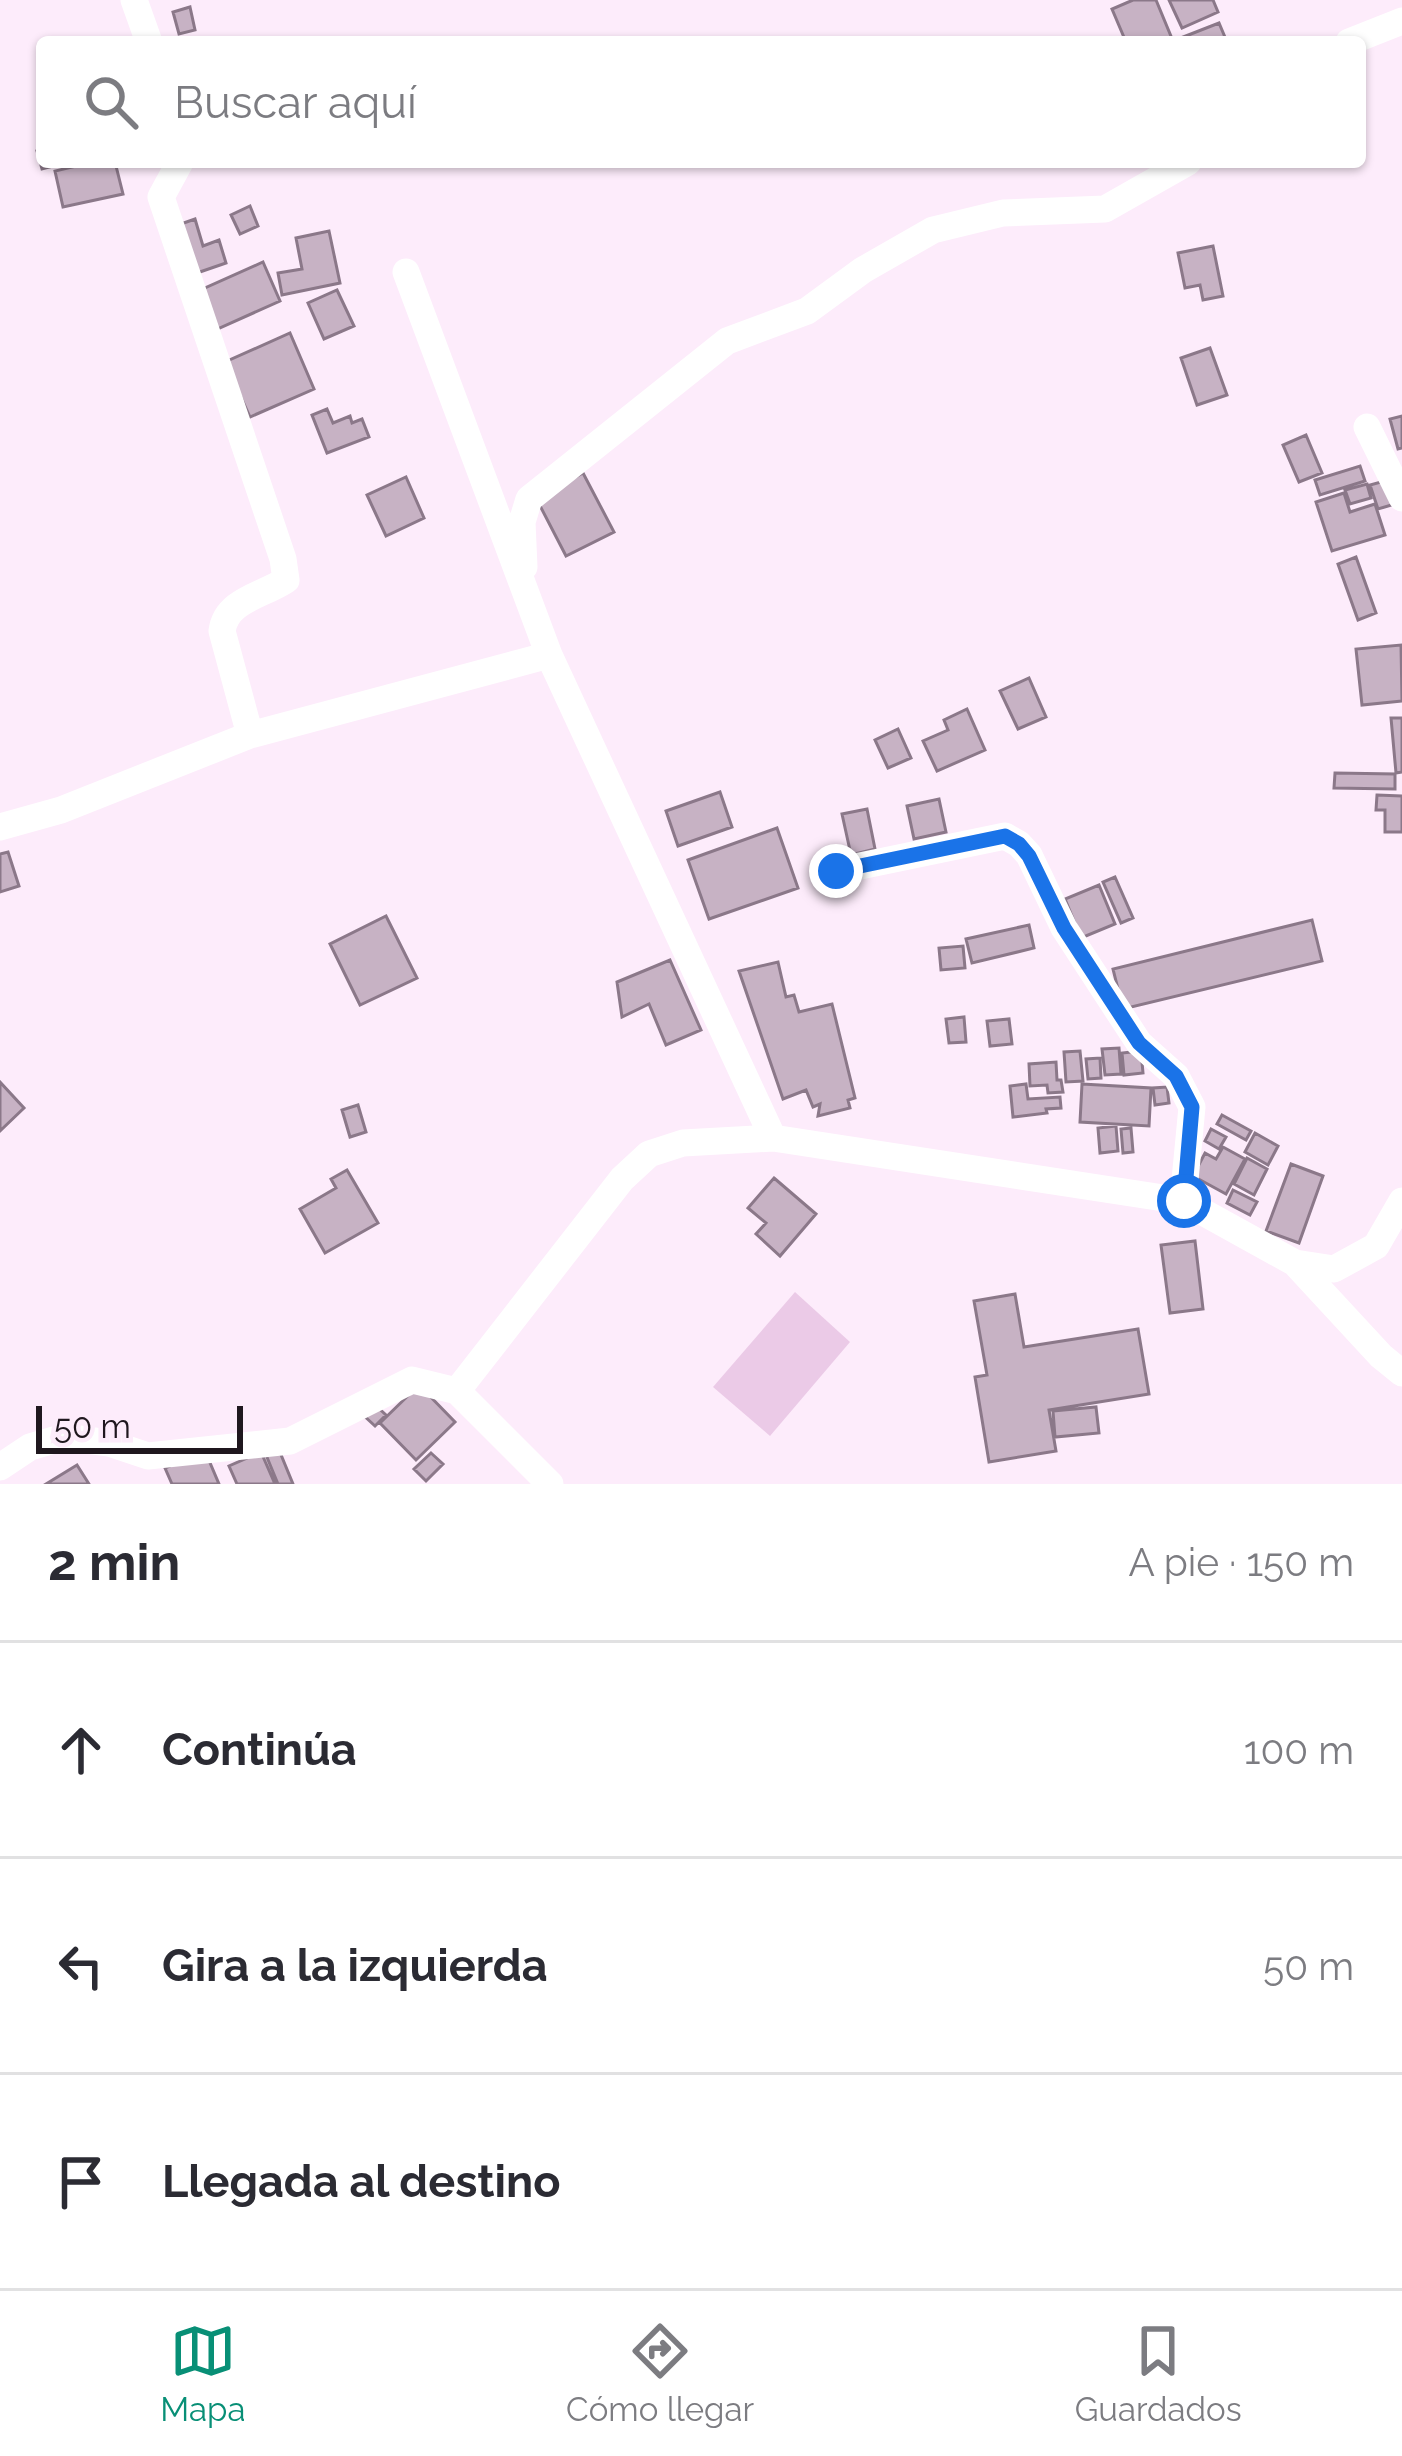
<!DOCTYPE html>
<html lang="es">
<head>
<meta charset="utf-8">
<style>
	body { margin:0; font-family:Raleway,sans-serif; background:#f7f7f7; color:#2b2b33 }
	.scale { position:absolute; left:36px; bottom:30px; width:207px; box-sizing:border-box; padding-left:12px; border:6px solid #1f171e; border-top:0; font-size:33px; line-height:42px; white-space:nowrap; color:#1f171e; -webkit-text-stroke:9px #fdecfb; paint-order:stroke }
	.stop { position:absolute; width:36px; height:36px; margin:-27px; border:9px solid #1a73e8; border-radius:50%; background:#fff }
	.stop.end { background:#1a73e8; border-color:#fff; box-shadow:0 3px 12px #0008 }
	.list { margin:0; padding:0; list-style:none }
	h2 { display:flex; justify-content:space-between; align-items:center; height:156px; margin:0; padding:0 48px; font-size:51px }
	h2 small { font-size:39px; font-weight:400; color:#7c7c81 }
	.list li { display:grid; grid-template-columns:78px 1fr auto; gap:36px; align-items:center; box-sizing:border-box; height:216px; padding:0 48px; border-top:3px solid #e1e1e2 }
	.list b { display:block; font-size:45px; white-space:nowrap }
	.list em { font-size:39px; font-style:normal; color:#7c7c81 }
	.icon { flex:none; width:66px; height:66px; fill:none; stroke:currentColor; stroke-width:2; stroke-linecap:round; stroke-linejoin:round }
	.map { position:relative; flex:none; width:1402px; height:1484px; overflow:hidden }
	.search { position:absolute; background:#fff; box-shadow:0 3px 9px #0004; left:36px; right:36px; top:36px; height:132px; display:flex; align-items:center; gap:30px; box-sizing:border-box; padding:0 42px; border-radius:12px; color:#7c7c81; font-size:45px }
	.sheet { height:804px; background:#fff }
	nav { display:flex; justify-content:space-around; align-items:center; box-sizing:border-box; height:168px; border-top:3px solid #e1e1e2; background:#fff; font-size:33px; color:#7c7c81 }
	nav a { display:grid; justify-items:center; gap:6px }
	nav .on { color:#088f76 }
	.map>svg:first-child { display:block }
</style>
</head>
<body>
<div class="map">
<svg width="1402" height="1484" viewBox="0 0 1402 1484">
	<rect width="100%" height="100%" fill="#fdecfb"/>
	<!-- green -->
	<path fill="#ebcae7" d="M795 1292 850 1342 770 1436 713 1387Z"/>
	<!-- building -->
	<path fill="#c7b2c4" stroke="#8b7889" stroke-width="3" d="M1133 0H1156L1173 41 1219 23 1227 42H1126L1112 9Z
		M1169 0H1213L1218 12 1182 28Z
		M190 7 195 30 179 34 173 12Z
		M42 150V162H68L42 169 37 151Z
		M93 162H115L123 194 63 207 55 171Z
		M250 206 258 226 240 234 231 215Z
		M195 219 203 246 219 240 226 263 194 274 178 225Z
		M329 231 340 283 282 295 278 273 302 269 296 238Z
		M1213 246 1223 296 1203 300 1200 285 1185 288 1178 253Z
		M263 262 280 301 213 331 196 292Z
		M337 290 354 326 324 339 308 303Z
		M290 333 314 389 250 417 225 362Z
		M1210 348 1227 395 1197 405 1181 358Z
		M327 409 333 423 350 416 352 423 362 419 369 437 327 453 312 415Z
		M1402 416V448L1398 449 1390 419Z
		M1306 435 1322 473 1299 482 1283 445Z
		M1360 466 1365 481 1320 495 1315 480Z
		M583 473 614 532 566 556 536 498Z
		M406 477 424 518 386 536 367 495Z
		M1388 480 1395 504 1378 509 1370 485Z
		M1367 484 1371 498 1350 504 1345 490Z
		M1344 493 1350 512 1375 504 1385 535 1332 551 1316 502Z
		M1356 557 1376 613 1358 620 1338 564Z
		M1401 645 1402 701 1362 705 1356 649Z
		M1029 678 1046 717 1018 729 1000 691Z
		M967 709 985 750 937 771 923 741 948 730 944 720Z
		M1391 718H1402V772L1396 773Z
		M898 729 911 758 888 768 875 740Z
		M1335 773 1395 774V789L1334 788Z
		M720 792 732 827 678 846 666 811Z
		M1377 795 1402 796V832H1385V810H1376Z
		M939 799 946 832 914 839 907 806Z
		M867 809 875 849 851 855 842 814Z
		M777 828 798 888 709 919 688 860Z
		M8 852 19 886 0 892V854Z
		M1115 877 1133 918 1121 923 1103 882Z
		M1099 885 1115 924 1081 938 1065 899Z
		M386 916 417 978 360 1005 330 944Z
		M1312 920 1322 961 1123 1009 1113 969Z
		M1029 925 1034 948 972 963 966 939Z
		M963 946 965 968 941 970 939 948Z
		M670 960 701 1030 666 1045 649 1004 622 1017 617 982Z
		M778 962 786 997 794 995 799 1012 832 1004 855 1098 848 1100 850 1108 818 1116 820 1104 813 1107 806 1090 783 1099 739 971Z
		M964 1017 966 1042 949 1043 946 1019Z
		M1009 1019 1012 1044 990 1046 987 1021Z
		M1119 1048 1121 1074 1105 1075 1102 1049Z
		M1080 1051 1083 1081 1066 1082 1064 1052Z
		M1141 1051 1143 1073 1124 1075 1122 1053Z
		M1100 1058 1101 1078 1088 1079 1086 1059Z
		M1056 1062 1057 1080H1061L1063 1092 1048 1093 1047 1085 1030 1086 1029 1064Z
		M0 1082 24 1108 0 1131Z
		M1026 1084 1028 1099 1060 1097 1061 1108 1046 1109 1047 1113 1013 1117 1010 1086Z
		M1082 1084 1151 1088 1149 1126 1080 1122Z
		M1167 1087 1169 1103 1155 1105 1153 1088Z
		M358 1105 366 1132 350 1137 342 1110Z
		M1222 1115 1251 1131 1246 1140 1217 1124Z
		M1116 1126 1118 1151 1100 1153 1098 1128Z
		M1131 1128 1133 1152 1123 1153 1121 1129Z
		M1211 1129 1226 1137 1219 1149 1205 1141Z
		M1255 1133 1278 1146 1268 1165 1245 1152Z
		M1223 1147 1245 1159 1226 1194 1193 1176 1205 1153 1216 1159Z
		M1247 1158 1267 1169 1254 1195 1234 1184Z
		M1291 1164 1323 1176 1299 1243 1266 1231Z
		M347 1170 378 1223 325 1253 300 1209 336 1188 331 1179Z
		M774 1178 816 1214 780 1256 756 1234 766 1223 748 1208Z
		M1233 1190 1257 1202 1250 1215 1227 1203Z
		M1195 1241 1203 1309 1170 1313 1161 1245Z
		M1015 1294 1024 1347 1138 1329 1149 1394 1049 1410 1056 1451 989 1462 975 1377 987 1375 974 1301Z
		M419 1385 455 1422 416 1460 380 1423Z
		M372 1402 386 1415 375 1426 361 1413Z
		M1096 1407 1099 1433 1055 1437 1053 1411Z
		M277 1445 293 1484H278L264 1450Z
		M205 1451 219 1484H172L165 1468Z
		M261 1452 275 1484H237L229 1466Z
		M431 1453 443 1464 426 1481 414 1469Z
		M77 1465 89 1484H46Z"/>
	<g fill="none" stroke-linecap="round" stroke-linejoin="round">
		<!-- street -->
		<path stroke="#fff" stroke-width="27" d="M134 0 149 42
			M1349 42 1402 21
			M180 162 161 197 283 559 286 580C262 596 226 600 222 631L250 735
			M406 272 549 655 773 1138
			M1367 427 1402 498
			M524 567 522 522 529 499 727 341 807 311 863 270 933 230 1003 213 1105 209 1188 162
			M0 827 61 810 250 735 549 655
			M836 871 1005 836 1019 844 1029 855 1064 928 1139 1043 1176 1076 1192 1107 1183 1201
			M1295 1263 1334 1269 1376 1246 1402 1201
			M457 1391 622 1179 649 1154 683 1143 773 1138 1183 1201 1295 1263 1381 1356 1402 1373
			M0 1467 30 1447 64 1437 109 1443 148 1456 290 1441 412 1380 457 1391 550 1484"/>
	</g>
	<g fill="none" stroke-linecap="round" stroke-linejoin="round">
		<!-- route -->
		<path stroke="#1a73e8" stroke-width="15" d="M836 871 1005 836 1019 844 1029 856 1064 928 1139 1043 1176 1076 1192 1107 1184 1201"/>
	</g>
</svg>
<div class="scale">50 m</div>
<div class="stop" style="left:1184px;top:1201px"></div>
<div class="stop end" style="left:836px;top:871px"></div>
<div class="search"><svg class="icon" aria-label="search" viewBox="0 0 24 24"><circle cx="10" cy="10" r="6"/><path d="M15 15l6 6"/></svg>Buscar aquí</div>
</div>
<section class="sheet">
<h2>2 min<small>A pie · 150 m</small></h2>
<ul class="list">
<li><svg class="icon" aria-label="ahead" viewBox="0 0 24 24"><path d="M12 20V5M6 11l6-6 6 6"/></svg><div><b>Continúa</b></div><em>100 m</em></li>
<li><svg class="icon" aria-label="left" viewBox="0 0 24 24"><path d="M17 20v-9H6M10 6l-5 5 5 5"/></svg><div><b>Gira a la izquierda</b></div><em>50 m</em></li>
<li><svg class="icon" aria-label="arrive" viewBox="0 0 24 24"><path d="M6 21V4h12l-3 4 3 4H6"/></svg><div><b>Llegada al destino</b></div></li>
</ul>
</section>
<nav>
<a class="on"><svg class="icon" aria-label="map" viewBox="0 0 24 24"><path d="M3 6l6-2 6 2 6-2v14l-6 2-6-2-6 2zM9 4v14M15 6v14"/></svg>Mapa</a>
<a><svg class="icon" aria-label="directions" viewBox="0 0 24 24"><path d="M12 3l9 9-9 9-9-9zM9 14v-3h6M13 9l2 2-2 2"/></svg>Cómo llegar</a>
<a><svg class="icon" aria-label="saved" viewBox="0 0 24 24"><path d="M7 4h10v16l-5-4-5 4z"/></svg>Guardados</a>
</nav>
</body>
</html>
